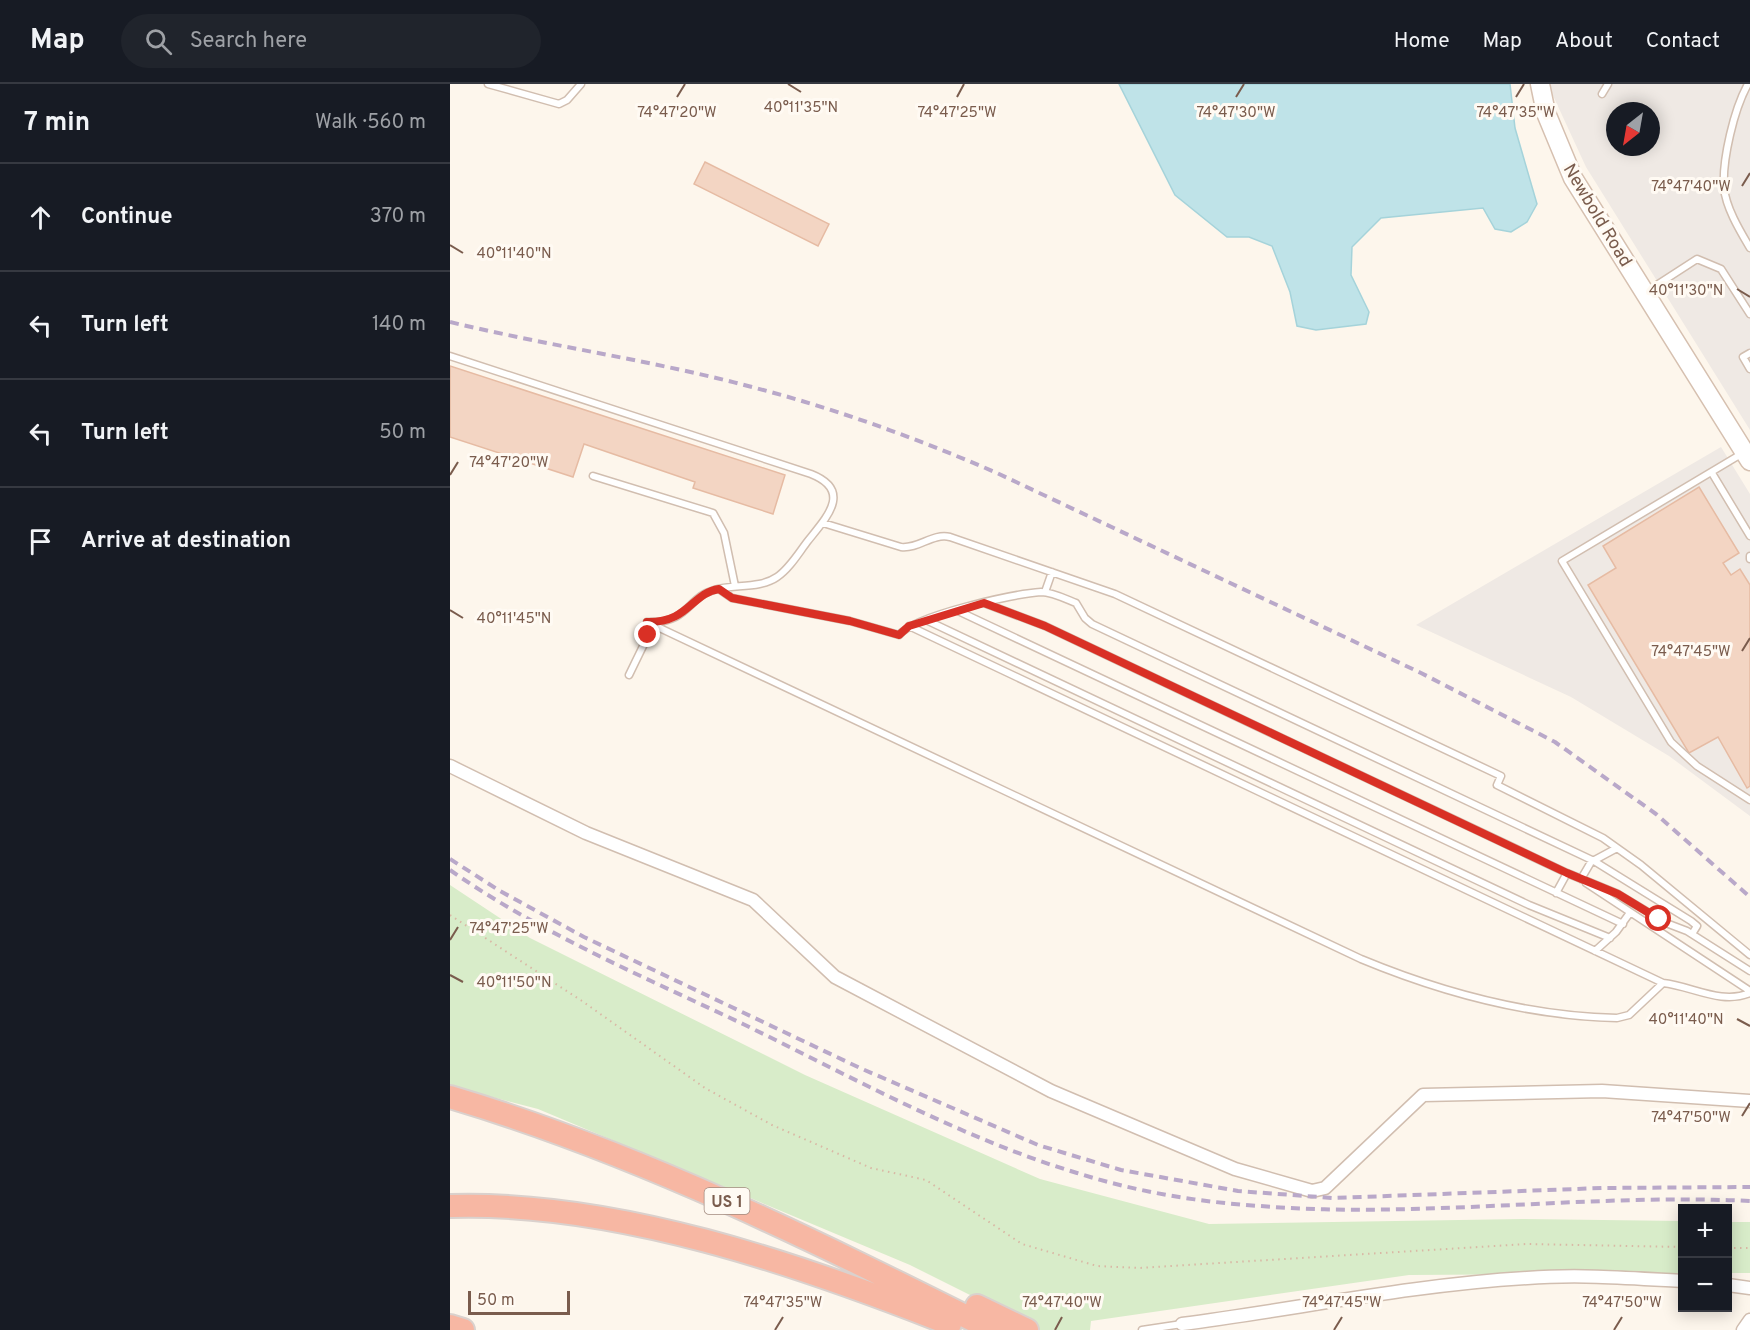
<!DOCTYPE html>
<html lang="en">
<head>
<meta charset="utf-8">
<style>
	body { margin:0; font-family:Overpass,sans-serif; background:#20242c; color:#f1f3f6 }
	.controls { position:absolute; right:18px; bottom:18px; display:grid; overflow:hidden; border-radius:0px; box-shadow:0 3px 15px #0003 }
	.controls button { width:54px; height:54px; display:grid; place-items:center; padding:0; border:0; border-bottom:2px solid #363941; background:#171b24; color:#f1f3f6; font:30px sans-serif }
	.compass { position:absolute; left:1156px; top:18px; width:54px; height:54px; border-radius:50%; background:#171b24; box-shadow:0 3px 15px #0003; rotate:211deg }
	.scale { position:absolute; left:18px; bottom:15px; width:102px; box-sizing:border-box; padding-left:6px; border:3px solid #7a5c4d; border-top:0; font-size:16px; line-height:21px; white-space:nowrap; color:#7a5c4d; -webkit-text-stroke:4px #fffaf3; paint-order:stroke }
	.stop { position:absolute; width:18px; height:18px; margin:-14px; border:4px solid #d93025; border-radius:50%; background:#fff }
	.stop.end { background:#d93025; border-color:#fff; box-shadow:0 2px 6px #0008 }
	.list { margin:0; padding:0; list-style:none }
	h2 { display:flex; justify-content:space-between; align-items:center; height:78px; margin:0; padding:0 24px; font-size:26px }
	h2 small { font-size:20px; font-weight:400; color:#9ea1a6 }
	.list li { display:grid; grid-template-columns:39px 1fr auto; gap:18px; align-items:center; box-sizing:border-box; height:108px; padding:0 24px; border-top:2px solid #363941 }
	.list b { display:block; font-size:22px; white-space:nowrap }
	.list em { font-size:20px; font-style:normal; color:#9ea1a6 }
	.icon { flex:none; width:33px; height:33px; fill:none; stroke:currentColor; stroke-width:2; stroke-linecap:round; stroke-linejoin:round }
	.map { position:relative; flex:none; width:1300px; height:1246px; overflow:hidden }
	header { display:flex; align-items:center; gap:36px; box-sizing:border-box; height:84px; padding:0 30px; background:#171b24; border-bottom:2px solid #363941 }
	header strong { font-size:28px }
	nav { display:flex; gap:33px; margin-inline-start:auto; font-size:21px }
	.search { width:420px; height:54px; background:#20242c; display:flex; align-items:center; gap:15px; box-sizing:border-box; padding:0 21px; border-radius:33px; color:#9ea1a6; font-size:22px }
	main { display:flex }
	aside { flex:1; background:#171b24 }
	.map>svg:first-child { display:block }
</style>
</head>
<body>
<header>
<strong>Map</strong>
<div class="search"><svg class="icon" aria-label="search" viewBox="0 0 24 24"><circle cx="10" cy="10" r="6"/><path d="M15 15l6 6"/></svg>Search here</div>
<nav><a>Home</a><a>Map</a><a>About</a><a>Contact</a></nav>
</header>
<main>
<aside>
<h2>7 min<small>Walk · 560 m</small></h2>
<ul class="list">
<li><svg class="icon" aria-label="ahead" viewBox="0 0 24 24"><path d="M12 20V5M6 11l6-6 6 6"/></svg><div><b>Continue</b></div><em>370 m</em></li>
<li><svg class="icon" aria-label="left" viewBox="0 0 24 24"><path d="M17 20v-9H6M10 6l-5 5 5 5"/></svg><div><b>Turn left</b></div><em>140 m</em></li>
<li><svg class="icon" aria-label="left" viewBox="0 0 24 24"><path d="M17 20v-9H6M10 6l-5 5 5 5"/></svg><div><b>Turn left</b></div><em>50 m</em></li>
<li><svg class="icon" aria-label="arrive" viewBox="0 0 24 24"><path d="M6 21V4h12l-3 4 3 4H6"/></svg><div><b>Arrive at destination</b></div></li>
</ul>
</aside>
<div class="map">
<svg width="1300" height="1246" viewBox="0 0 1300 1246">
	<rect width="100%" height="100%" fill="#fdf6ec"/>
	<!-- industrial -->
	<path fill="#efe9e4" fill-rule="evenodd" d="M1101 0H1300V346L1136 83 1100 5ZM1165 27H1201V63H1165Z
		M1271 363 1300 410V732L1219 672 1121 613 966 541Z"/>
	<!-- green -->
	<path fill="#d8ecc9" d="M0 801 80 854 355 991 590 1095 759 1140 1072 1135 1232 1137V1189L959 1191 641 1237 640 1246H590L460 1181 88 1025 0 1002Z
		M1278 1138H1300V1189H1278Z"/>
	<!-- water -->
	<path fill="#bfe3e8" stroke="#a5d3da" stroke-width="1.5" d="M669 0H1060L1065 44 1087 120 1077 138 1061 148 1045 145 1033 124 931 134 902 163 901 191 919 228 916 240 866 246 847 242 840 208 822 162 799 153H777L725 111Z"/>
	<!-- building -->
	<path fill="#f3d5c3" stroke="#e6bba3" stroke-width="1.5" d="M255 78 379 140 368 162 244 100Z
		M0 282 335 391 323 430 243 404 245 398 134 360 123 393 0 353Z
		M1249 403 1289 469 1273 479 1281 491 1290 485 1300 501V702L1297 704 1268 653 1239 669 1138 501 1166 484 1153 462Z"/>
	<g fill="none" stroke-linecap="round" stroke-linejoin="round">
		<!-- lane casing -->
		<g stroke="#d1beb0" stroke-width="9">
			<path id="lane" d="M38 0 109 20 117 16 131 0
				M1298 0C1284 25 1272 76 1274 104 1276 124 1290 147 1300 164
				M1152 10 1158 0
				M1196 208 1247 175 1271 185 1300 230
				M1300 269 1293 273 1300 285
				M0 272 361 390C404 407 375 435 357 458 348 470 339 485 327 493 310 505 283 500 264 506 238 513 238 539 200 538
				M1293 369 1112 477 1221 658 1247 682 1300 716
				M1262 389 1300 452
				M143 392 263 429 274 449 285 502
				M373 439 451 463C469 465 482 449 500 453L665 510 1051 692 1047 701 1153 754 1191 781 1300 871
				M1300 472V475
				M269 505 282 514 400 537 449 551C466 531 563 510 591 508 602 508 616 515 626 519L635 534 642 540 1144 777 1241 837 1247 842 1242 850
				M595 508 602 488
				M534 519 595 542 1117 789 1168 810 1216 839 1237 847 1300 887
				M506 526 1173 840
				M476 536 1079 821 1160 854
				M197 538 911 875C993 909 1078 932 1167 934L1179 931 1213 899
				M459 542 1213 899C1242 902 1271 921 1300 909
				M179 591 196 556 197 538
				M1131 795 1141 778 1167 764
				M1136 799 1300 907
				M1106 809 1117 789
				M1145 867 1166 848 1179 830
				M692 1246 732 1240"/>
		</g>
		<!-- street casing -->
		<g stroke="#d1beb0" stroke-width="15">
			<path id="street" d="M0 682 136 749 303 816 385 893 601 1007 785 1085 862 1107 875 1104 973 1011 1152 1007 1300 1017
				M1278 1201 1300 1204
				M732 1240C847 1225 961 1201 1077 1194 1129 1190 1181 1194 1232 1197
				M1293 1246 1300 1236"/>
		</g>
		<!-- secondary casing -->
		<g stroke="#d6c0b0" stroke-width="21">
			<path id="secondary" d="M1090 0 1096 29 1123 94 1300 377"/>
		</g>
		<!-- highway casing -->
		<g stroke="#dad1cd" stroke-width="26">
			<path id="highway" d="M0 1013C189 1069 367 1158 543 1246
				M0 1122C166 1117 348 1180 500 1240
				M527 1222 577 1246
				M0 1242 13 1246"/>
		</g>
		<!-- path -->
		<path stroke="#d9b8a5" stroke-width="2" stroke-dasharray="1.5 4.5" stroke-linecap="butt" d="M0 831 132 917 255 1004 322 1041 421 1084 476 1096 572 1160 647 1182 689 1184 1077 1160 1232 1163
			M1278 1164H1300"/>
		<!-- lane -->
		<use href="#lane" stroke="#fff" stroke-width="6"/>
		<!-- street -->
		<use href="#street" stroke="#fff" stroke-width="12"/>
		<!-- secondary -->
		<use href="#secondary" stroke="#fff" stroke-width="18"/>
		<!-- highway -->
		<use href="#highway" stroke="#f7b7a3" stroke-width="22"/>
		<!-- rail -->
		<path stroke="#b9a8c9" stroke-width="4" stroke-dasharray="9 6" stroke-linecap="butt" d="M0 238C99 262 200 276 298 302 384 324 466 354 547 389L971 589 1105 658 1206 730 1300 813
			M0 775 50 807 134 853 410 984 588 1061 671 1086 788 1107 883 1114 1152 1104 1300 1103
			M0 786C90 849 194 893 293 940 402 993 511 1054 627 1089 687 1108 748 1118 810 1122 973 1135 1137 1109 1300 1117"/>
	</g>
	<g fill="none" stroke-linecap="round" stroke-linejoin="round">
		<!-- route -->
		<path stroke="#d93025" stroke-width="8" d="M198 551 197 538C239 539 241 509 269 505L282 514 400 537 449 551 459 542 534 519 595 542 1117 789 1168 810 1209 835"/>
	</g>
	<!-- ticks -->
	<path fill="none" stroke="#7a5c4d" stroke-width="2" d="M338 0 351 8M227 13 235 0M507 13 514 0M786 13 794 0M1066 13 1074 0M1292 102 1300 89M0 161 13 169M1287 205 1300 213M0 391 8 378M0 526 13 534M1292 567 1300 554M0 856 8 843M0 891 13 898M1287 935 1300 942M1292 1032 1300 1019M325 1246 333 1233M605 1246 612 1233M884 1246 892 1233M1164 1246 1172 1233"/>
	<g text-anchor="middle" stroke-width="6" stroke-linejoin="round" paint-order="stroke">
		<!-- shield labels -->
		<rect fill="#fffaf3" stroke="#a28b7f" stroke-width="1.5" x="254.5" y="1104" width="45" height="26" rx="4.5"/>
		<g font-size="16" font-weight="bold" fill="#7a5c4d">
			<text x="277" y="1123">US 1</text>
		</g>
		<!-- street labels -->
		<g font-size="18" fill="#7a5c4d" stroke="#fffaf3">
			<text transform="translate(1148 131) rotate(59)" y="6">Newbold Road</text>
		</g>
	</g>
	<g font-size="15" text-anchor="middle" fill="#7a5c4d" stroke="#fffaf3" stroke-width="6" stroke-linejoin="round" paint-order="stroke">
		<text x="351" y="28">40°11'35"N</text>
		<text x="227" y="33">74°47'20"W</text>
		<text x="507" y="33">74°47'25"W</text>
		<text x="786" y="33">74°47'30"W</text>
		<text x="1066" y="33">74°47'35"W</text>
		<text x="1241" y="107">74°47'40"W</text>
		<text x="64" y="174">40°11'40"N</text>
		<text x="1236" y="211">40°11'30"N</text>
		<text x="59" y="383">74°47'20"W</text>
		<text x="64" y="539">40°11'45"N</text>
		<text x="1241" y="572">74°47'45"W</text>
		<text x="59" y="849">74°47'25"W</text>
		<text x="64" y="903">40°11'50"N</text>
		<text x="1236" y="940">40°11'40"N</text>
		<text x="1241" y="1038">74°47'50"W</text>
		<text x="333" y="1223">74°47'35"W</text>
		<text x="612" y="1223">74°47'40"W</text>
		<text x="892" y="1223">74°47'45"W</text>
		<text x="1172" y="1223">74°47'50"W</text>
	</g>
</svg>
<div class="controls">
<button>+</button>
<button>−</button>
</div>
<svg class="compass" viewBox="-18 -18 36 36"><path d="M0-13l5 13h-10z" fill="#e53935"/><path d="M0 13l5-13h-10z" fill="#9ea1a6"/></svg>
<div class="scale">50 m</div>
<div class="stop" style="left:1209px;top:835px"></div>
<div class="stop end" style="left:198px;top:551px"></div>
</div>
</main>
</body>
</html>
